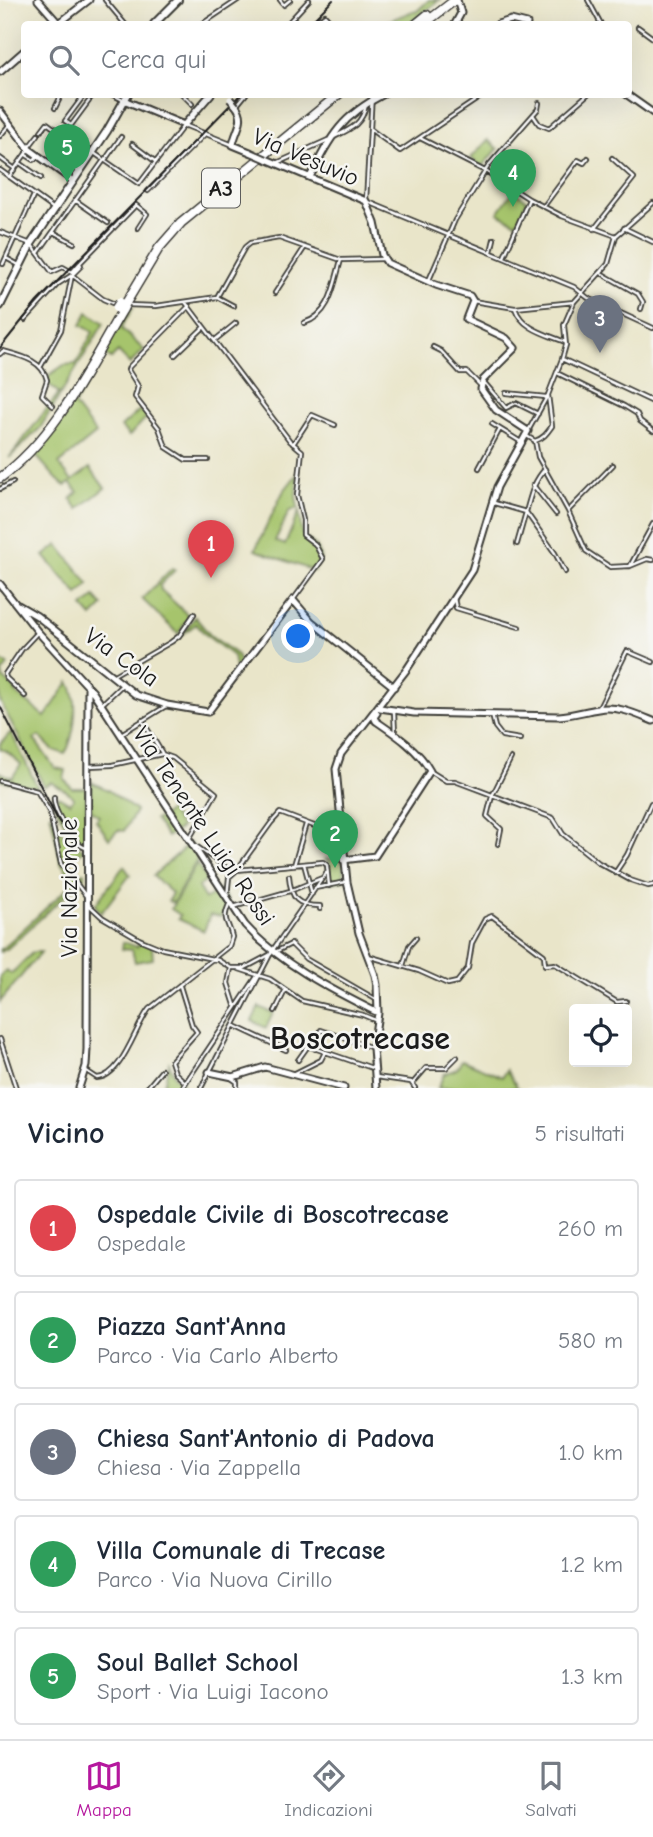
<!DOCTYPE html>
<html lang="it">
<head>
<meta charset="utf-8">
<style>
	body { margin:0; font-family:"Comic Neue",sans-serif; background:#f2f2f3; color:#1f2937 }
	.controls { position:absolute; right:21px; bottom:21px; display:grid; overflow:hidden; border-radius:7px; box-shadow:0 7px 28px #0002 }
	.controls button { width:63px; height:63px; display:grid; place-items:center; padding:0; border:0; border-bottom:2px solid #e0e1e3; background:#fff; color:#1f2937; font:35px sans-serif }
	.you { position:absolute; left:299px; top:637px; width:24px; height:24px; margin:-18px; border:5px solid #fff; border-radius:50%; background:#1a73e8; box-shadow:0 0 0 10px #1a73e833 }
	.badge { display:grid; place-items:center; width:46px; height:46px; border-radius:50%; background:#b5179e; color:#fff; font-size:23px; font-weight:700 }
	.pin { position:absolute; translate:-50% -58px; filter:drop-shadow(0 2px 4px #0008) }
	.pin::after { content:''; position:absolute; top:37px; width:24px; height:21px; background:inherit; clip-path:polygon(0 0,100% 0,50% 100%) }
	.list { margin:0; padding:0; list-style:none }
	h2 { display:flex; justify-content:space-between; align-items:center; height:91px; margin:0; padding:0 28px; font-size:30px }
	h2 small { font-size:23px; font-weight:400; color:#747a83 }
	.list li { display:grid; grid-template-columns:46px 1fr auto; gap:21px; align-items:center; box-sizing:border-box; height:98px; margin:0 14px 14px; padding:0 14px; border:2px solid #e0e1e3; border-radius:7px }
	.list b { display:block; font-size:26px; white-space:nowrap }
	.list p { margin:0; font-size:23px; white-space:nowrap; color:#747a83 }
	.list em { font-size:23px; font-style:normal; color:#747a83 }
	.icon { flex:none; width:38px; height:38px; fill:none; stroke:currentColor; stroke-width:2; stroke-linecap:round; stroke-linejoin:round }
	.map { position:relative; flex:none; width:653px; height:1088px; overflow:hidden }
	.search { position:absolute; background:#fff; box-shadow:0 7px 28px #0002; left:21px; right:21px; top:21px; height:77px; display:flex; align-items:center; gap:18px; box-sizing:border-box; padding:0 24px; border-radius:7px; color:#747a83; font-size:26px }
	.sheet { height:651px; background:#fff }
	nav { display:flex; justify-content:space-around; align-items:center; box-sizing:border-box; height:98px; border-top:2px solid #e0e1e3; background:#fff; font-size:19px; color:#747a83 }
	nav a { display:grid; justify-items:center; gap:4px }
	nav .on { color:#b5179e }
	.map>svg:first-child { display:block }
</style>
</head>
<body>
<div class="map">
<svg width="653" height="1088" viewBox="0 0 653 1088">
	<rect width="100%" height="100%" fill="#f6f6f2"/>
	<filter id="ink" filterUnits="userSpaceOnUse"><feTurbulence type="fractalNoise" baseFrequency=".0143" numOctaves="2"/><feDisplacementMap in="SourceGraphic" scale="14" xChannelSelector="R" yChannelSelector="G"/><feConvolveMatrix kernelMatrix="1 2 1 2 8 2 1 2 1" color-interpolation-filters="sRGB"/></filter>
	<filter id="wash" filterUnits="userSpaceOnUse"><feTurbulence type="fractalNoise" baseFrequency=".00686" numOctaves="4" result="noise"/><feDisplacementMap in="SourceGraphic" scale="28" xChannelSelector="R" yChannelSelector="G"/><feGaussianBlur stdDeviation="1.57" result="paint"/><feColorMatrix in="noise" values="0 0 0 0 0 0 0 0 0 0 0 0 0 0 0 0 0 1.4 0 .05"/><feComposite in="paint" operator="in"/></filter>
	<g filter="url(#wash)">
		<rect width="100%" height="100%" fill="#e9e5c9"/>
		<!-- green -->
		<path fill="#a6c46c" stroke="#617044" stroke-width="2" d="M429 0H439L410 24H381L413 11 416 12Z
			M488 140 498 149 481 167 471 158Z
			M513 191 527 200 517 223 498 213Z
			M127 308H133L121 328 144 350 130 364 118 352 111 359 104 354 74 405 96 434 59 464 72 481 90 468 105 488 78 509 71 499 78 492 70 483 65 486C53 478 45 464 34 454L65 413Z
			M88 312 104 323 40 428 9 458 59 393 48 384V376L64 365 76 364 93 332 81 325Z
			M141 409 148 416 129 436 121 427Z
			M298 473 296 496 298 508 289 511 275 541 285 545 299 511 302 535 316 546 321 558 314 571 255 550 283 492Z
			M58 545 89 584 78 595 44 556Z
			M172 568 175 570 160 585 161 590 189 616 191 614 178 634 142 599Z
			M95 597 103 606 92 617 83 607Z
			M195 617 210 635 237 655C240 661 241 669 236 674L233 656 206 635 196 624 182 635Z
			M0 660 8 665 2 673 3 678 16 690 15 692 45 717 69 682C80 699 75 736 65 754L53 750 39 736 34 739 55 768 66 770 64 779 72 788H86V845C71 842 61 816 54 802L58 796 70 803 74 798C68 789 59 789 52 782L44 786 0 701Z
			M11 732 38 788 0 780V772L12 778 21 764 6 751 0 749V744Z
			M91 782 108 790 136 811 124 831 118 830 109 839 96 820 99 816 91 810Z
			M170 811 181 828 167 837 155 820Z
			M50 812 68 843 74 839 80 848 86 850 65 859 78 874 85 872V877L78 884 61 863Z
			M190 843 199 856 173 903 168 901 172 893 153 876Z
			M339 853H342L344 881 330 883 327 870 329 862 325 859H337Z
			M197 863 207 881 198 887 205 899 220 890 227 900 222 917 210 915 204 931 178 919 180 915 171 909Z
			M124 866 130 875 101 913 95 905Z
			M74 882 77 885 7 949 0 952V949L3 948Z
			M123 942 137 947 140 942 152 947 153 959 135 962 132 950 122 949Z
			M33 952H41L0 1002V976L6 970 11 974Z
			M259 1007 273 1013 266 1028 252 1021Z
			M462 1060 502 1077 506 1070 518 1088H438L444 1074 457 1069Z
			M169 1063 175 1077 183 1082 180 1088H163Z"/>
	</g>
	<g filter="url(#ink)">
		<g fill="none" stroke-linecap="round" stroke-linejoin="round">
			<!-- street casing -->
			<g stroke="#3b3a36" stroke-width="6">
				<path id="street" d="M105 0 125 24
					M280 0 284 5 290 0
					M588 0 601 24
					M202 24 238 0
					M287 24 309 0
					M313 24 325 15 333 24
					M638 27 653 38
					M111 94 123 100
					M182 94 192 104
					M372 94 366 201 574 287 588 298 653 328
					M91 98 93 94
					M237 105 246 94
					M55 108 62 94
					M533 115 539 124 549 128 588 94
					M71 125 65 121 82 98
					M370 129 400 151 485 94
					M41 131 47 123 90 154
					M0 136 10 124
					M334 137C351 129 363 124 366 104
					M420 138 487 172 529 199 562 216 616 236
					M58 143 89 101
					M132 144 156 162
					M28 148 38 135
					M94 153 139 184 184 125 233 145
					M26 155 34 160 38 155
					M57 156 79 172
					M0 158 15 169
					M105 160 121 137
					M20 163 41 178
					M277 163 328 140
					M0 170 54 209
					M9 177 29 149
					M148 191 205 134
					M75 200 108 223
					M544 206 578 160 584 163 588 158
					M624 228 653 242
					M594 229 634 178 612 158
					M0 232 31 244 52 272 63 267 72 272 80 263 81 266 72 275 103 299 117 305
					M53 232 74 243
					M491 252 494 239
					M38 253 104 160
					M504 257 529 199
					M6 258 17 264
					M81 262 136 205 147 214 138 228
					M3 264 34 195
					M601 273 638 294 643 302 641 309
					M429 280 455 220 489 165 538 109 539 103
					M275 293 305 247
					M217 297 234 306
					M473 301 515 308 574 302
					M186 303 290 441 302 451 297 495 303 520V535L315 544 323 559 293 600
					M127 305 156 306 217 297 245 247 250 243 279 238 341 260 383 259
					M189 306 129 367 128 370 138 386 135 397 159 428 166 447 186 460H208
					M515 308C522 329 546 334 565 342
					M25 320 58 284 72 275 61 330 41 366
					M304 323C331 315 334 284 341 260
					M215 340 236 323
					M433 347 441 351 460 372H467L480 385
					M0 354 3 351C21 356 42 360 47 380L42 395 53 406
					M175 355 204 327
					M562 359 653 402
					M557 373 624 406 637 414 640 421 653 431
					M483 381 506 408 516 403 538 414
					M506 393 546 397
					M492 424 521 442
					M528 431 548 395 562 359 566 345 564 325 574 302 608 264 616 236 653 203
					M525 435 535 441C544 438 547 433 552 426L548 395
					M535 441 538 457 568 511 586 551 610 567 630 566 647 559 653 560
					M293 444 312 415 335 425
					M479 468 500 429
					M533 485 556 514
					M0 489 13 482
					M494 503 526 512C531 495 533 482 545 469
					M568 511 613 465
					M526 512 555 553 565 572
					M517 544 526 512
					M630 566 653 524
					M454 598 456 608 519 627
					M112 676 171 642 179 636 194 614
					M25 696 6 678 5 674 22 649 38 632
					M102 704 122 685
					M599 708 627 651 653 662
					M394 711 395 734
					M492 715 495 727 502 736 520 739
					M142 720 162 753
					M121 734 166 706
					M88 766 112 765 162 754 173 758 216 793 189 839
					M430 771 446 781H455L553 818 563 834 599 863 630 880 648 886 653 885
					M0 781 37 791 50 813 61 864 86 896
					M54 797C52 809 74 845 86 848
					M498 844 501 829 487 816 492 796 511 758
					M196 846 232 872
					M304 864 312 894
					M294 865 306 824
					M237 870 271 823 280 813 343 837
					M615 873 627 855 651 803
					M289 876C291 899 297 906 320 906V909
					M315 888 346 882
					M227 897 229 877 237 870 323 862 327 865 329 886
					M88 904 102 917 141 940 163 949 218 960 231 968H245L271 954
					M233 907 290 891 322 878
					M277 951 291 944 306 959 377 1000
					M368 956 419 971 448 984 457 982 468 968 472 943 485 919 492 916 544 955 545 965 555 964 617 1002 626 1001
					M403 966 409 946 416 938
					M231 968 228 983 235 1005
					M239 969 270 979 302 1001 363 1015 375 1020
					M180 986 192 1025 197 1032 171 1061 175 1073 185 1082
					M275 1011 285 991
					M235 1026 286 1050
					M0 1039 16 1088
					M315 1049 321 1030 373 1048
					M298 1060 308 1046 375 1069
					M85 1070 97 1078C122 1077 135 1027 149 1009L229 946 232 937C228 919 221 922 230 902
					M295 1073 321 1060 325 1052
					M230 1077 237 1082V1088
					M376 1077 411 1082 415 1088
					M413 1083 426 1068H446L457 1057
					M147 1088 162 1070
					M182 1088 258 975
					M201 1088 272 951 326 873"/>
			</g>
			<!-- secondary casing -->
			<g stroke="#3b3a36" stroke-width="9">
				<path id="secondary" d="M38 0 59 24
					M58 24 89 0
					M455 24 461 13 457 0
					M498 24 511 20 527 24
					M0 72 24 51
					M626 94 653 113
					M126 101 184 125 211 94
					M236 106C247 120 235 130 233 145L250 152
					M0 111 29 149 73 181
					M266 159 366 201 375 223 382 255 387 263 436 285 470 296 473 301 466 319 506 338 515 348 483 380 481 389 496 410 528 431 497 487 472 570 407 669 341 754 336 769 347 882 359 933 375 975 377 985 378 1013 373 1048 376 1088
					M310 177C331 136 341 116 384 94
					M0 584 38 632 93 692 245 925C279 963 332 990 378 1013
					M18 605 37 616 136 695 167 705 208 712 293 600 311 621 394 687
					M380 708 414 713 559 716C573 715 585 711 598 709 617 705 636 714 653 721
					M343 860 375 856 430 771C419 750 395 734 376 721L374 717 377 713
					M209 1072 233 1077 265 1067 344 1088
					M79 1088 86 1066 87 1049 88 687"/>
			</g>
			<!-- primary casing -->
			<g stroke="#3b3a36" stroke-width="10">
				<path id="primary" d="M154 24 178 0
					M0 306 31 244 107 131 128 94"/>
			</g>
			<!-- highway casing -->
			<g stroke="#3b3a36" stroke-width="11">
				<path id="highway" d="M416 24 427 15
					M424 24 455 0
					M126 303 159 248 181 223 339 94
					M0 478C57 436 88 368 123 309"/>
			</g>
			<!-- street -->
			<use href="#street" stroke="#fff" stroke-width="2.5"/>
			<!-- secondary -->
			<use href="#secondary" stroke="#fff" stroke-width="5"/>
			<!-- primary -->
			<use href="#primary" stroke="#fff" stroke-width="6"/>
			<!-- highway -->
			<use href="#highway" stroke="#fff" stroke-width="8"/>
			<!-- rail -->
			<path stroke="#1c1c1c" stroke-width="2" d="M309 24 333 0
				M0 348 37 302 241 94
				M0 706 58 820 72 841"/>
			<!-- secondary-bridge casing -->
			<g stroke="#3b3a36" stroke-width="9" stroke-linecap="butt">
				<path id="secondary-bridge" d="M230 99 236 106
					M250 152 266 159"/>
			</g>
			<!-- highway-bridge casing -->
			<g stroke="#3b3a36" stroke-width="11" stroke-linecap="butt">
				<path id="highway-bridge" d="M116 308 120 302
					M123 309 126 303"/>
			</g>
			<!-- secondary-bridge -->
			<use href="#secondary-bridge" stroke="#fff" stroke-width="5"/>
			<!-- highway-bridge -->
			<use href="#highway-bridge" stroke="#fff" stroke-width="8"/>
		</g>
	</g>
	<g text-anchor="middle" stroke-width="5" stroke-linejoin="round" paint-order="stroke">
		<!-- shield labels -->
		<rect fill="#f6f6f2" stroke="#5d5d5c" stroke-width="2" x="202" y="168.5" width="38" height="39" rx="5"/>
		<g font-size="23" font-weight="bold" fill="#1c1c1c">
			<text x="221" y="196">A3</text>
		</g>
		<!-- street labels -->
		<g font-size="24" fill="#1c1c1c" stroke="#f6f6f2">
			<text transform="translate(306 157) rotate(23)" y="8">Via Vesuvio</text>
			<text transform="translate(122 657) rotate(35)" y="8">Via Cola</text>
			<text transform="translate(204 826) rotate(56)" y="8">Via Tenente Luigi Rossi</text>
			<text transform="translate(69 888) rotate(-90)" y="8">Via Nazionale</text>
		</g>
		<!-- district labels -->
		<g font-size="32" font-weight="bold" fill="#1c1c1c" stroke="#f6f6f2">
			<text x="360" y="1049">Boscotrecase</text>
		</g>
	</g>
</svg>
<div class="controls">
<button><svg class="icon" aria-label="locate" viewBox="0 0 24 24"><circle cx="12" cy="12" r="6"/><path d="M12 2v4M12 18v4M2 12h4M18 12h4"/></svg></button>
</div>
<div class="you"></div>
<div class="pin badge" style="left:211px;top:578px;background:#e0444e">1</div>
<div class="pin badge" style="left:335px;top:868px;background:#2e9e5b">2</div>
<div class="pin badge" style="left:600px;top:353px;background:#6b7280">3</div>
<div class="pin badge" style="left:513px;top:207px;background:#2e9e5b">4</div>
<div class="pin badge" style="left:67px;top:182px;background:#2e9e5b">5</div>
<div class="search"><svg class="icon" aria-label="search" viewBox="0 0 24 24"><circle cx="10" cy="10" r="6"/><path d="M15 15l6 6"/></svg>Cerca qui</div>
</div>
<section class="sheet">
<h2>Vicino<small>5 risultati</small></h2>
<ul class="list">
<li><span class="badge" style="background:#e0444e">1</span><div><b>Ospedale Civile di Boscotrecase</b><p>Ospedale</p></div><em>260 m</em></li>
<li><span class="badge" style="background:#2e9e5b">2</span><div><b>Piazza Sant'Anna</b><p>Parco · Via Carlo Alberto</p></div><em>580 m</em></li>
<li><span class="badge" style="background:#6b7280">3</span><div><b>Chiesa Sant'Antonio di Padova</b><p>Chiesa · Via Zappella</p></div><em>1.0 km</em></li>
<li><span class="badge" style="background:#2e9e5b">4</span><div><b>Villa Comunale di Trecase</b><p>Parco · Via Nuova Cirillo</p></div><em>1.2 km</em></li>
<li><span class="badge" style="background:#2e9e5b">5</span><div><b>Soul Ballet School</b><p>Sport · Via Luigi Iacono</p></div><em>1.3 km</em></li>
</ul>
</section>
<nav>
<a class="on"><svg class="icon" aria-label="map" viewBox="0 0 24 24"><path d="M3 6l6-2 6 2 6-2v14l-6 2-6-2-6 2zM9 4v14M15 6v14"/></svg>Mappa</a>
<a><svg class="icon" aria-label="directions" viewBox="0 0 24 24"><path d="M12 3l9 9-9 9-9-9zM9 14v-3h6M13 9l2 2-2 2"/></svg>Indicazioni</a>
<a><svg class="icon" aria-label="saved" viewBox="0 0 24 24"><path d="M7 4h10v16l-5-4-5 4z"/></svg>Salvati</a>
</nav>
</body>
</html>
